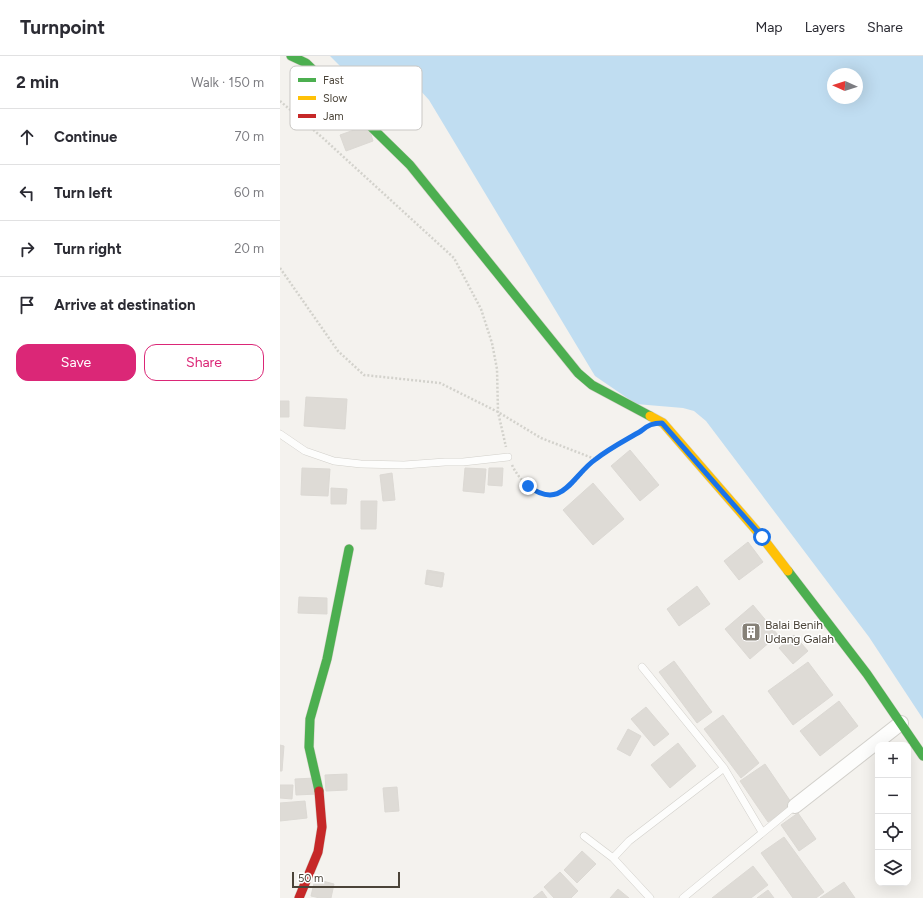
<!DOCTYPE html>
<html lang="en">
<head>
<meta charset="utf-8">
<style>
	body { margin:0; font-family:Figtree,sans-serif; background:#f2f2f3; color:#2b2b33 }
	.controls { position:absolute; right:12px; bottom:12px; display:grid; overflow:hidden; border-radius:8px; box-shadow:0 4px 16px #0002 }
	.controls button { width:36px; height:36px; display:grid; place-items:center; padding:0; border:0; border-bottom:1px solid #e1e1e2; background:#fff; color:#2b2b33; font:20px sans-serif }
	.compass { position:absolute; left:547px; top:12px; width:36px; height:36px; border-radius:50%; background:#fff; box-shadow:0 4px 16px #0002; rotate:273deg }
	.scale { position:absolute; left:12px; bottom:10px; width:108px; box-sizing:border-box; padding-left:4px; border:2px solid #4b4439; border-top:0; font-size:11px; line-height:14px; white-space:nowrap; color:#4b4439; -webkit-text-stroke:3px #fff; paint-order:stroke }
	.stop { position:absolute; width:12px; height:12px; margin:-9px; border:3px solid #1a73e8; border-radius:50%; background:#fff }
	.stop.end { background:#1a73e8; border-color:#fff; box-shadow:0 1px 4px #0008 }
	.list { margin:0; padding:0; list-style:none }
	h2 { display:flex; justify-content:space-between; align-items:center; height:52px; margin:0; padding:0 16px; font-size:17px }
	h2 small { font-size:13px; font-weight:400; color:#7c7c81 }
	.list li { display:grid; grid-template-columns:26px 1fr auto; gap:12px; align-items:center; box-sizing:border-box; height:56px; padding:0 16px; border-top:1px solid #e1e1e2 }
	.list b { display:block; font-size:15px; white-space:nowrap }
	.list em { font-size:13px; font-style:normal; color:#7c7c81 }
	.actions { display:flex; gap:8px; padding:12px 16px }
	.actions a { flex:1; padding:9px 0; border:1px solid #db2777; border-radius:12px; text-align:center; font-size:14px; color:#db2777 }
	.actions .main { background:#db2777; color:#fff }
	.icon { flex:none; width:22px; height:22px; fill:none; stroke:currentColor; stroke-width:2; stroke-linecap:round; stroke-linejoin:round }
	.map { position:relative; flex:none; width:643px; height:842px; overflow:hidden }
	header { display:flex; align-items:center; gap:24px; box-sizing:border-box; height:56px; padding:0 20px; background:#fff; border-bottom:1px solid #e1e1e2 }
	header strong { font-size:19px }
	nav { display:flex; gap:22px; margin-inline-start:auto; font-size:14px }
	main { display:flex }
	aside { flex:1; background:#fff }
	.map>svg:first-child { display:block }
</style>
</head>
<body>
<header>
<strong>Turnpoint</strong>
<nav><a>Map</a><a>Layers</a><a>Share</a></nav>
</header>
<main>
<aside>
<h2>2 min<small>Walk · 150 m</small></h2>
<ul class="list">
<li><svg class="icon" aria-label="ahead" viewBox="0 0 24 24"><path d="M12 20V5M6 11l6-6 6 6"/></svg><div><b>Continue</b></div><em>70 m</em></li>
<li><svg class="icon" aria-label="left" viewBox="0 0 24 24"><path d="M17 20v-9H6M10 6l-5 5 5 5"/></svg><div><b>Turn left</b></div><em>60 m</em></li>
<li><svg class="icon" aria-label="right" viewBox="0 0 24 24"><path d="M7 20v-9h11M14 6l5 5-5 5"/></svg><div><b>Turn right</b></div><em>20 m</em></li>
<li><svg class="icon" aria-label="arrive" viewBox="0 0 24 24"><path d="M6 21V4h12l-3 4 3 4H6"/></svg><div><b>Arrive at destination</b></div></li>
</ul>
<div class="actions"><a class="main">Save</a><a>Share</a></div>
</aside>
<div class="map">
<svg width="643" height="842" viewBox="0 0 643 842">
	<rect width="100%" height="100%" fill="#f4f2ee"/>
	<!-- water -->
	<path fill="#c0ddf1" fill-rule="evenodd" d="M50 0H643V663L589 581 426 365 414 355 403 352 356 348 315 320 149 44 139 33 128 31 108 36 92 34 71 21ZM553 18H577V42H553Z"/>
	<!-- building -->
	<path fill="#dedbd6" stroke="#dcd9d4" d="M88 69 93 85 66 95 60 79Z
		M26 341 67 343 65 373 24 370Z
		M0 345H9V361H0Z
		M350 394 379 429 360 445 331 410Z
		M22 412 50 413 48 440 21 439Z
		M185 412 206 413 204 437 183 435Z
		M209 412H223L222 430 208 429Z
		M112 417 115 444 103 445 100 419Z
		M313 427 344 463 313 489 283 454Z
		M51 432 67 433 66 448H51Z
		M81 445H97L96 473H81Z
		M468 486 483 506 459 524 444 505Z
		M147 514 164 517 161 531 145 528Z
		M148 516 164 518 162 531 146 528Z
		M417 530 430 548 399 570 387 553Z
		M19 541 47 542V558L18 557Z
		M473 549 498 579 470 603 445 573Z
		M514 579 528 595 513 608 499 592Z
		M394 605 432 656 417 667 379 616Z
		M528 606 553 639 513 669 488 635Z
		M559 645 578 670 540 700 520 675Z
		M366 651 389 678 374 690 351 663Z
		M443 659 479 707 461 722 424 673Z
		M348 673 361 680 350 700 337 693Z
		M398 687 416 710 390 732 371 709Z
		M0 689 4 690 2 715H0Z
		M485 708 513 749 488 766 460 725Z
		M67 718V734L46 735 45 719Z
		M35 722 37 738 16 739 15 723Z
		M0 729H13L12 743 0 742Z
		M117 731 119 755 105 756 103 732Z
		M25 745 27 762 0 765V747Z
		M518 757 536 783 519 795 501 769Z
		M504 781 544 836 536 842H513L481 797Z
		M302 795 316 808 297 827 284 814Z
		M473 810 488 829 471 842H432Z
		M280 816 298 835 291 842H274L264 831Z
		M35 823 54 828 51 842H40L31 840Z
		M564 826 575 842H540Z
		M338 833 349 842H330Z
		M488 834 494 842H477Z
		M262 835 267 842H253Z"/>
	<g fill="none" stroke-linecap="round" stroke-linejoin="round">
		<!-- lane casing -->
		<g stroke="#d2d0cb" stroke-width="8">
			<path id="lane" d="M0 378 25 395 54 405 81 408 124 409 165 406H183L228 401
				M362 611 444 712 349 785 333 802 370 842
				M444 712 482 776
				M304 780 333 802
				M403 842 515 750"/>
		</g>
		<!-- street casing -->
		<g stroke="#d2d0cb" stroke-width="16">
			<path id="street" d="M515 750 621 667"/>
		</g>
		<!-- fast casing -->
		<g stroke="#d3cfc5" stroke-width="10">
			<path id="fast" d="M11 0 26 7 130 109 298 317 312 329 370 360
				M508 515 587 618 643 700
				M39 735 29 691 30 663 47 603 69 493"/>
		</g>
		<!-- slow casing -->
		<g stroke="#d3cfc5" stroke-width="10">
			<path id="slow" d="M370 360 383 367 482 481 508 515"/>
		</g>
		<!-- jam casing -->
		<g stroke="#d3cfc5" stroke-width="10">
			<path id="jam" d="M19 842 38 796 42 771 39 735"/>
		</g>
		<!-- path -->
		<path stroke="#d3d2cc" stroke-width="2.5" stroke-dasharray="2 2" stroke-linecap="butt" d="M0 45 44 83 174 202 201 253 212 287 217 313 218 356 226 391
			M0 212 58 295 84 319 160 327 218 356 261 382 315 403 362 374
			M232 409C241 428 262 447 284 435 293 430 307 411 315 403"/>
		<!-- lane -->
		<use href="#lane" stroke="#fdfdfc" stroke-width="7"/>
		<!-- street -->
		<use href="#street" stroke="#fdfdfc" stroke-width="14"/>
		<!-- fast -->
		<use href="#fast" stroke="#4caf50" stroke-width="9"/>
		<!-- slow -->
		<use href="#slow" stroke="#ffc107" stroke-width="9"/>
		<!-- jam -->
		<use href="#jam" stroke="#c62828" stroke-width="9"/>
	</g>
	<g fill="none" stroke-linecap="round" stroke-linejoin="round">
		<!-- route -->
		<path stroke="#1a73e8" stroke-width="5" d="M248 430C283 456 292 419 316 403 330 392 346 384 361 375 368 369 373 367 382 367L482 481"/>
	</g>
	<!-- icons -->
	<defs>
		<g id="building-square" transform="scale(1)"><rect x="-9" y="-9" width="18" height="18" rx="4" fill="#868178" stroke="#fff"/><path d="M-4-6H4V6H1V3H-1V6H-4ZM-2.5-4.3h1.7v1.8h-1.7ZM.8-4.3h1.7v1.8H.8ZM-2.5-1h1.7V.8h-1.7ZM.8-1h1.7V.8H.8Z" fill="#fff"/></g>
	</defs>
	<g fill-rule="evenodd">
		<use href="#building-square" x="471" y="576"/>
	</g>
	<g text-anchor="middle" stroke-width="3" stroke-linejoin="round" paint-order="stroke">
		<!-- poi labels -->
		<g font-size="12" fill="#4b4439" stroke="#fff" text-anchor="start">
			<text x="485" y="573">Balai Benih<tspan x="485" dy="14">Udang Galah</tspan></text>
		</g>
	</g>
	<!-- legend -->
	<rect x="10" y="10" width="132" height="64" rx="6" fill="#fff" stroke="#c9c7c4" stroke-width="1"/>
	<rect x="18" y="22" width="18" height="4" fill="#4caf50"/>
	<rect x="18" y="40" width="18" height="4" fill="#ffc107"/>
	<rect x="18" y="58" width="18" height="4" fill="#c62828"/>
	<g font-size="11" fill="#4b4439">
		<text x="43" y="28">Fast</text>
		<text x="43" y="46">Slow</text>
		<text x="43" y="64">Jam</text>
	</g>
</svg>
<div class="controls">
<button>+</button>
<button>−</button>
<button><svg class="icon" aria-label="locate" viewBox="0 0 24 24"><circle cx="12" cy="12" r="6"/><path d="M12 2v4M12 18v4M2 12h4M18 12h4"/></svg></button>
<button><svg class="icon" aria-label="layers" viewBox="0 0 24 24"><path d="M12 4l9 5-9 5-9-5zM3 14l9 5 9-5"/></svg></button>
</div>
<svg class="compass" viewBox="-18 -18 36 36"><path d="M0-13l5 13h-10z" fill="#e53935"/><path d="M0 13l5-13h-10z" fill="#7c7c81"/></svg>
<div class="scale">50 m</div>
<div class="stop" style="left:482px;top:481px"></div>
<div class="stop end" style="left:248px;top:430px"></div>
</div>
</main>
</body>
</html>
